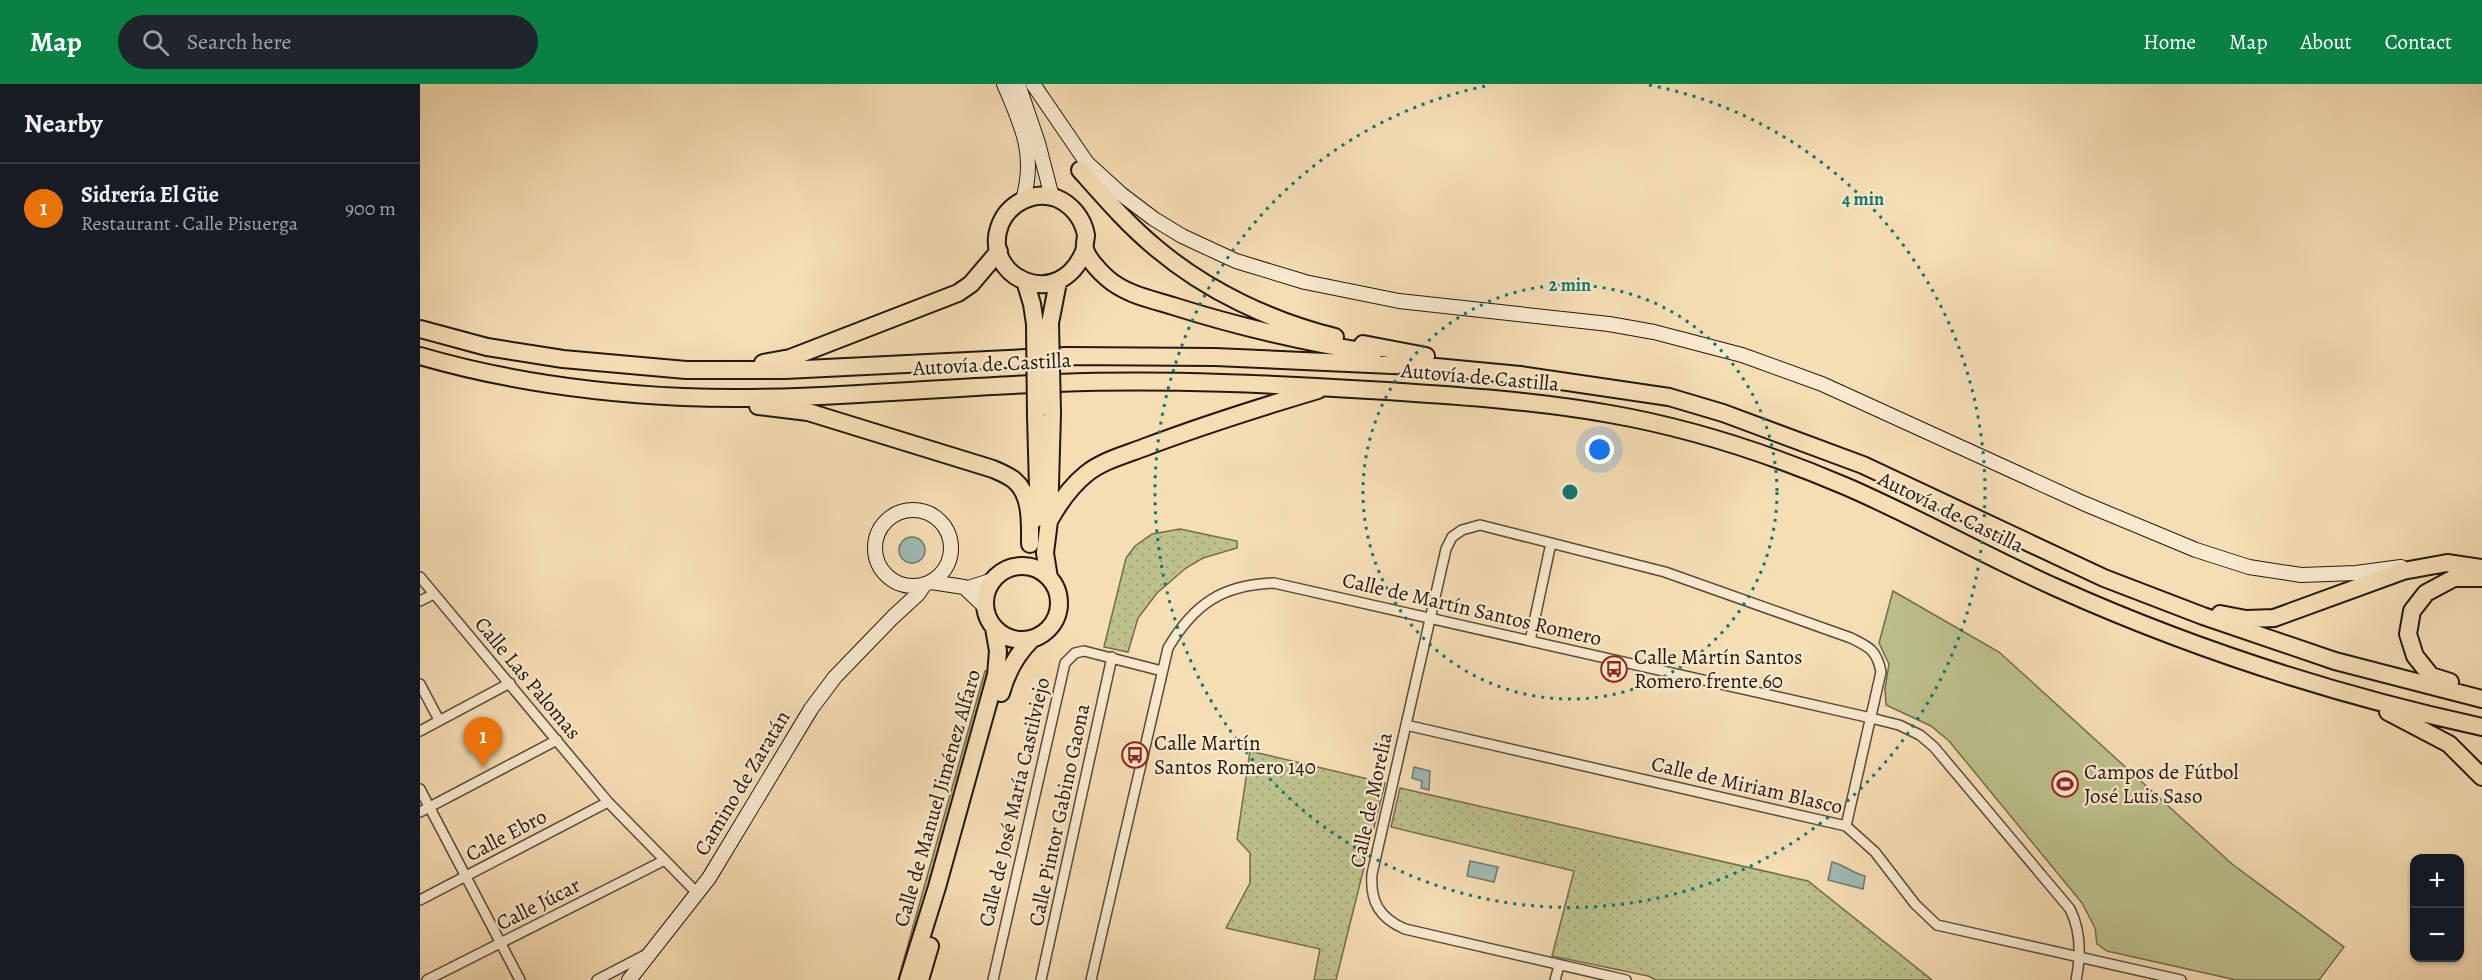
<!DOCTYPE html>
<html lang="en">
<head>
<meta charset="utf-8">
<style>
	body { margin:0; font-family:Alegreya,serif; background:#20242c; color:#f1f3f6 }
	.controls { position:absolute; right:18px; bottom:18px; display:grid; overflow:hidden; border-radius:12px; box-shadow:0 2px 4px #0004 }
	.controls button { width:54px; height:54px; display:grid; place-items:center; padding:0; border:0; border-bottom:2px solid #363941; background:#171b24; color:#f1f3f6; font:30px sans-serif }
	.you { position:absolute; left:1180px; top:366px; width:21px; height:21px; margin:-15px; border:4px solid #fff; border-radius:50%; background:#1a73e8; box-shadow:0 0 0 9px #1a73e833 }
	.badge { display:grid; place-items:center; width:39px; height:39px; border-radius:50%; background:#0b8043; color:#fff; font-size:20px; font-weight:700 }
	.pin { position:absolute; translate:-50% -50px; filter:drop-shadow(0 2px 3px #0008) }
	.pin::after { content:''; position:absolute; top:32px; width:21px; height:18px; background:inherit; clip-path:polygon(0 0,100% 0,50% 100%) }
	.list { margin:0; padding:0; list-style:none }
	h2 { display:flex; justify-content:space-between; align-items:center; height:78px; margin:0; padding:0 24px; font-size:26px }
	h2 small { font-size:20px; font-weight:400; color:#9ea1a6 }
	.list li { display:grid; grid-template-columns:39px 1fr auto; gap:18px; align-items:center; box-sizing:border-box; height:90px; padding:0 24px; border-top:2px solid #363941 }
	.list b { display:block; font-size:22px; white-space:nowrap }
	.list p { margin:0; font-size:20px; white-space:nowrap; color:#9ea1a6 }
	.list em { font-size:20px; font-style:normal; color:#9ea1a6 }
	.icon { flex:none; width:33px; height:33px; fill:none; stroke:currentColor; stroke-width:2; stroke-linecap:round; stroke-linejoin:round }
	.map { position:relative; flex:none; width:2062px; height:896px; overflow:hidden }
	header { display:flex; align-items:center; gap:36px; box-sizing:border-box; height:84px; padding:0 30px; background:#0b8043; color:#fff }
	header strong { font-size:28px }
	nav { display:flex; gap:33px; margin-inline-start:auto; font-size:21px }
	.search { width:420px; height:54px; background:#20242c; display:flex; align-items:center; gap:15px; box-sizing:border-box; padding:0 21px; border-radius:33px; color:#9ea1a6; font-size:22px }
	main { display:flex }
	aside { flex:1; background:#171b24 }
	.map>svg:first-child { display:block }
</style>
</head>
<body>
<header>
<strong>Map</strong>
<div class="search"><svg class="icon" aria-label="search" viewBox="0 0 24 24"><circle cx="10" cy="10" r="6"/><path d="M15 15l6 6"/></svg>Search here</div>
<nav><a>Home</a><a>Map</a><a>About</a><a>Contact</a></nav>
</header>
<main>
<aside>
<h2>Nearby<small></small></h2>
<ul class="list">
<li><span class="badge" style="background:#e8710a">1</span><div><b>Sidrería El Güe</b><p>Restaurant · Calle Pisuerga</p></div><em>900 m</em></li>
</ul>
</aside>
<div class="map">
<svg width="2062" height="896" viewBox="0 0 2062 896">
	<defs>
		<pattern id="grass-dots" width="8" height="8" patternUnits="userSpaceOnUse" patternTransform="scale(1.5)"><rect width="8" height="8" fill="#bdc18c"/><path d="M2 2h.1M6 6h.1" fill="none" stroke="#a2a578" stroke-width="1.8" stroke-linecap="round"/></pattern>
	</defs>
	<rect width="100%" height="100%" fill="#f6deb4"/>
	<filter id="stains"><feTurbulence type="fractalNoise" baseFrequency=".00333" numOctaves="4"/><feColorMatrix values="0 0 0 0 .2 0 0 0 0 .09 0 0 0 0 .02 0 0 0 .5 -.17"/></filter>
	<radialGradient id="worn" r=".72"><stop offset=".6" stop-color="#630" stop-opacity="0"/><stop offset="1" stop-color="#630" stop-opacity=".3"/></radialGradient>
	<!-- grass -->
	<path fill="url(#grass-dots)" stroke="#726c4d" stroke-width="1.5" d="M760 445 817 457V464L783 474 766 484 737 509 718 534 708 568 684 563 706 474 715 462 732 450Z
		M565 587 571 589 484 896H478Z
		M830 667 965 699 916 896H894L900 865 806 844 830 799V769L817 755Z
		M980 704 1388 797 1512 896H1236L1228 892 1132 872 1154 787 971 743Z"/>
	<!-- pitch -->
	<path fill="#bdc18c" stroke="#726c4d" stroke-width="1.5" d="M1473 507 1579 568 1812 780 1924 863 1899 896H1816L1687 867 1677 860 1675 844 1662 819 1529 657 1511 642 1466 621 1465 605 1469 580 1459 559Z"/>
	<!-- water -->
	<path fill="#9ebbb3" stroke="#6e7971" stroke-width="1.5" d="M479 466a13 13 0 1 1 26 0a13 13 0 1 1-26 0Z
		M994 683 1010 687 1009 706 1001 704 1002 697 992 694Z
		M1050 777 1078 783 1074 798 1047 792Z
		M1412 778C1425 781 1432 789 1445 792L1443 805 1408 796Z"/>
	<g fill="none" stroke-linecap="round" stroke-linejoin="round">
		<!-- street casing -->
		<g stroke="#5a4838" stroke-width="12">
			<path id="street" d="M0 493 188 718 278 810
				M0 517 14 510
				M1110 557 1131 459
				M0 600 19 636
				M986 641 1426 742 1455 768 1495 820 1517 841 1761 896
				M0 647 90 599
				M0 705 100 896
				M0 728 137 656
				M0 816 188 718
				M7 896 245 776
				M177 896 225 871
				M573 896 645 579 655 569 664 567 742 587
				M621 896 692 573
				M671 896 748 564C774 520 802 501 854 499L1451 634 1479 641 1500 651 1514 663 1650 825C1661 847 1661 872 1656 896
				M1135 896 1139 882
				M1206 896 985 845C959 834 950 817 952 790L1026 465 1032 453 1042 446 1060 441 1245 488 1431 554C1449 563 1457 566 1461 588L1426 742"/>
		</g>
		<!-- secondary casing -->
		<g stroke="#26160e" stroke-width="16">
			<path id="secondary" d="M584 0C602 42 616 70 603 116
				M598 0 618 59 632 113
				M613 0 667 79 701 110 734 135 762 152 816 177 885 198 979 217 1189 240 1234 248 1322 271 1402 300 1663 419 1776 466 1829 483 1881 491 1936 489 1981 483
				M455 464a38 38 0 1 1 76 0a38 38 0 1 1-76 0Z
				M511 498 544 503 564 522
				M548 504 573 496
				M209 896 289 794 391 625 415 593 473 533 498 510 505 500"/>
		</g>
		<!-- highway casing -->
		<g stroke="#26160e" stroke-width="20">
			<path id="highway" d="M660 86C684 113 708 141 736 164 787 207 851 237 915 253
				M665 165C640 231 560 193 580 141 588 120 613 106 636 114 651 120 663 134 666 151 666 155 664 161 665 165 667 174 680 188 687 194 705 210 730 215 753 222 819 243 884 258 953 269
				M605 197 612 220 615 240
				M630 239 638 198
				M0 245 67 263 143 275 266 286H365L646 272 795 273 1016 283 1100 291 1249 313 1303 329 1443 381 1684 494 1783 532 1915 577 2062 615
				M943 260 1006 272
				M0 272C86 297 174 309 263 313 387 318 513 303 637 299 747 295 857 300 967 307 1042 312 1116 317 1190 330 1270 344 1350 370 1425 402 1497 433 1565 472 1637 504 1773 565 1916 611 2062 643
				M343 279 370 274 538 209 551 200 579 167
				M338 322 388 328 573 385C580 388 589 392 594 396 612 411 610 439 610 460
				M615 435 618 403 616 332
				M629 437C639 419 650 403 666 390 683 376 708 370 728 362 784 341 841 323 898 306
				M565 519a37 37 0 1 1 74 0a37 37 0 1 1-74 0Z
				M629 494 625 469 629 437 632 329
				M1800 530 1826 535 1854 534 1983 487 2027 479 2062 484
				M2030 598 2011 592 1995 572 1988 550 1992 527 2006 509 2034 494H2062
				M581 609C587 587 596 571 611 556
				M1968 628 2029 660 2062 693
				M488 896 517 803 576 591 578 567 574 544
				M500 896 510 862"/>
		</g>
		<!-- street -->
		<use href="#street" stroke="#f9eace" stroke-width="9"/>
		<!-- secondary -->
		<use href="#secondary" stroke="#f9eace" stroke-width="14"/>
		<!-- highway -->
		<use href="#highway" stroke="#f6deb4" stroke-width="16"/>
		<!-- highway-bridge casing -->
		<g stroke="#26160e" stroke-width="20" stroke-linecap="butt">
			<path id="highway-bridge" d="M630 239 632 329
				M615 240 616 332"/>
		</g>
		<!-- highway-bridge -->
		<use href="#highway-bridge" stroke="#f6deb4" stroke-width="16"/>
	</g>
	<!-- distance rings -->
	<g fill="none" stroke="#0f766e" stroke-width="3" stroke-dasharray="3 6">
		<circle cx="1150" cy="408" r="207"/>
		<path d="M1229 1A415 415 0 1 1 1071 1"/>
	</g>
	<!-- icons -->
	<defs>
		<g id="bus-ring" transform="scale(1.35)"><circle r="9.5" fill="#f9eace" stroke="#8f2418" stroke-width="1.5"/><path d="M-5-6H5V4H4V6H2V4H-2V6H-4V4H-5ZM-3.5-4V0h7V-4ZM-3.5 1.2v1.5H-2V1.2ZM2 1.2v1.5H3.5V1.2Z" fill="#8f2418"/></g>
		<g id="stadium-ring" transform="scale(1.35)"><circle r="9.5" fill="#f9eace" stroke="#8f2418" stroke-width="1.5"/><path d="M0-5a6.5 5 0 1 0 0 10a6.5 5 0 1 0 0-10ZM-3.5-1.8h7v3.6h-7Z" fill="#8f2418"/></g>
	</defs>
	<g fill-rule="evenodd">
		<use href="#bus-ring" x="1194" y="585"/>
		<use href="#bus-ring" x="715" y="671"/>
		<use href="#stadium-ring" x="1645" y="700"/>
	</g>
	<g text-anchor="middle" stroke-width="4.5" stroke-linejoin="round" paint-order="stroke">
		<!-- street labels -->
		<g font-size="21" fill="#26160e" stroke="#f9eace">
			<text transform="translate(572 280) rotate(-3)" y="7">Autovía de Castilla</text>
			<text transform="translate(1060 293) rotate(5)" y="7">Autovía de Castilla</text>
			<text transform="translate(1531 428) rotate(26)" y="7">Autovía de Castilla</text>
			<text transform="translate(1052 525) rotate(13)" y="7">Calle de Martín Santos Romero</text>
			<text transform="translate(108 594) rotate(50)" y="7">Calle Las Palomas</text>
			<text transform="translate(322 699) rotate(-59)" y="7">Camino de Zaratán</text>
			<text transform="translate(1327 701) rotate(13)" y="7">Calle de Miriam Blasco</text>
			<text transform="translate(517 714) rotate(-74)" y="7">Calle de Manuel Jiménez Alfaro</text>
			<text transform="translate(951 716) rotate(-78)" y="7">Calle de Morelia</text>
			<text transform="translate(594 718) rotate(-77)" y="7">Calle de José María Castilviejo</text>
			<text transform="translate(639 731) rotate(-78)" y="7">Calle Pintor Gabino Gaona</text>
			<text transform="translate(86 751) rotate(-28)" y="7">Calle Ebro</text>
			<text transform="translate(118 820) rotate(-27)" y="7">Calle Júcar</text>
		</g>
		<!-- poi labels -->
		<g font-size="21" fill="#26160e" stroke="#f9eace" text-anchor="start">
			<text x="1214" y="580">Calle Martín Santos<tspan x="1214" dy="24">Romero frente 60</tspan></text>
			<text x="734" y="666">Calle Martín<tspan x="734" dy="24">Santos Romero 140</tspan></text>
			<text x="1664" y="695">Campos de Fútbol<tspan x="1664" dy="24">José Luis Saso</tspan></text>
		</g>
	</g>
	<circle cx="1150" cy="408" r="9" fill="#0f766e" stroke="#f9eace" stroke-width="3"/>
	<g font-size="18" text-anchor="middle" font-weight="bold" fill="#0f766e" stroke="#f9eace" stroke-width="4.5" stroke-linejoin="round" paint-order="stroke">
		<text x="1443" y="121">4 min</text>
		<text x="1150" y="207">2 min</text>
	</g>
	<rect width="100%" height="100%" filter="url(#stains)"/>
	<rect width="100%" height="100%" fill="url(#worn)"/>
</svg>
<div class="controls">
<button>+</button>
<button>−</button>
</div>
<div class="you"></div>
<div class="pin badge" style="left:63px;top:683px;background:#e8710a">1</div>
</div>
</main>
</body>
</html>
